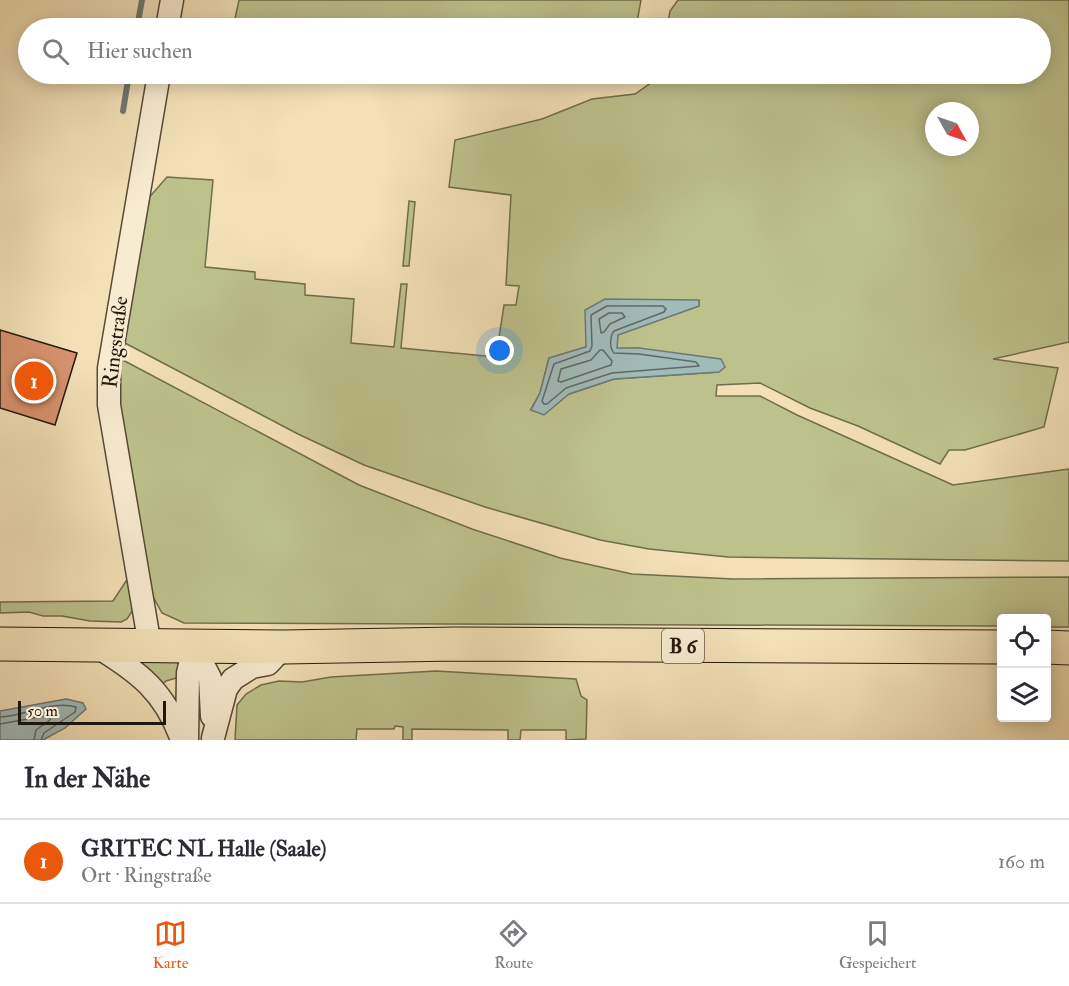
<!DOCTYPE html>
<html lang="de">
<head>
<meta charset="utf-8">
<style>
	body { margin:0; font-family:"IM FELL Double Pica",serif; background:#f7f7f7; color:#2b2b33 }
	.controls { position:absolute; right:18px; bottom:18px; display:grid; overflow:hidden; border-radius:6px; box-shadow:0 3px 15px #0003 }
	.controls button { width:54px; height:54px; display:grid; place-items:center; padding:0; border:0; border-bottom:2px solid #e1e1e2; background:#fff; color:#2b2b33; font:30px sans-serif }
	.compass { position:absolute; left:925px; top:102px; width:54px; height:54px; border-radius:50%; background:#fff; box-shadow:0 3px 15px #0003; rotate:130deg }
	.scale { position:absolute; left:18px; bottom:15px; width:148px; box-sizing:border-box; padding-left:6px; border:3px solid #21180d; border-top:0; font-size:16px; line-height:21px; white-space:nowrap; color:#21180d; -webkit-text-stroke:4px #f7ebd0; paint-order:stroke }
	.you { position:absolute; left:500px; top:351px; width:21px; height:21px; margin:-15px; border:4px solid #fff; border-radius:50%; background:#1a73e8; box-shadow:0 0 0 9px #1a73e833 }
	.badge { display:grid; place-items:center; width:39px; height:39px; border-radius:50%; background:#ea580c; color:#fff; font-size:20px; font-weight:700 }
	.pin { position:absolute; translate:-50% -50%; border:3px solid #fff; box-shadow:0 2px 6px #0006 }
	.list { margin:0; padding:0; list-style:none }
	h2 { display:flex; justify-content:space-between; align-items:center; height:78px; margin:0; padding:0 24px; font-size:26px }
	h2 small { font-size:20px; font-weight:400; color:#7c7c81 }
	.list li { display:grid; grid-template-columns:39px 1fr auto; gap:18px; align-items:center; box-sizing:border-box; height:84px; padding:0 24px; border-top:2px solid #e1e1e2 }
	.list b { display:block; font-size:22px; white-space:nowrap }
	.list p { margin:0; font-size:20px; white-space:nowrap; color:#7c7c81 }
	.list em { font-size:20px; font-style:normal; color:#7c7c81 }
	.icon { flex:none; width:33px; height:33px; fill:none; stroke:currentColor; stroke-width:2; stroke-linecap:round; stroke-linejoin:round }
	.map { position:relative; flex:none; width:1069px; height:740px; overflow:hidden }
	.search { position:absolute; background:#fff; box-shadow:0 3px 15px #0003; left:18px; right:18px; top:18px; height:66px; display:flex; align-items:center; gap:15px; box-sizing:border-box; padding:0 21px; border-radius:33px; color:#7c7c81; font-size:22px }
	.sheet { height:162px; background:#fff }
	nav { display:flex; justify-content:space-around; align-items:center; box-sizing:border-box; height:84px; border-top:2px solid #e1e1e2; background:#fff; font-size:16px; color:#7c7c81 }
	nav a { display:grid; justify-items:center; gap:3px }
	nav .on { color:#ea580c }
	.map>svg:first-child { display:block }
</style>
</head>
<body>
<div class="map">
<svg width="1069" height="740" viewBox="0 0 1069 740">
	<rect width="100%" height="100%" fill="#f3e0b7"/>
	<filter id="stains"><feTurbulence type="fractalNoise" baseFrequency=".00333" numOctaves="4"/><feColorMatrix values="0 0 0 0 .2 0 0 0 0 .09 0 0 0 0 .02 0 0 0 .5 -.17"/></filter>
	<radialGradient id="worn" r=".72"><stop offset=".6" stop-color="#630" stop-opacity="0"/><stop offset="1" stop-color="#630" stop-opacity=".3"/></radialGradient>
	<!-- green -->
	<path fill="#bdc28d" stroke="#6f6d4d" stroke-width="1.5" fill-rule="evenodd" d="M239 0H641L636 28H233Z
		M678 0H1069V342L993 359 1058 368 1044 427 965 450H949L940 464 858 426 810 408 760 383 717 385 716 396H760L797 415 953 485 1069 469V561L728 557 649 549 600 540 485 507 364 465 298 434 123 342 146 201 167 177 213 180 205 267 255 272V279L305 284V295L354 299 351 343 394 347 401 284H407L401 348 496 357 504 305H516L519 286 506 285 511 195 449 187 455 140 542 119 592 99 635 94 655 80 657 74H1040V28H667L670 11ZM934 111H970V147H934ZM699 301V306L617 335V349L639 348 719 372 614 379 569 394 531 409 540 393 549 358 586 347Z
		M409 201 415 202 409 266H403Z
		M119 358 359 485 472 529 560 558 632 574 733 579 1069 577V627H1047L1046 618H1002L1001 626 184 623 162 613 151 593 117 392Z
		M130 575 133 610 127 619 121 622 90 621 62 616H43L29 612 0 613V602L113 601Z
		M139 661 179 662 180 677 166 681 161 685 139 666Z
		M436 671 576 679 581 696 587 700 586 739 566 740V730H521L520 740H508V730L412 729V740H403V727L395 726 394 729H357L356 740H235L237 705 246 694 261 685 279 681 302 682 331 677Z"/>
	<!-- water -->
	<path fill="#a1baba" stroke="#6e7975" stroke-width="1.5" d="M605 299 699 300V306L618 335 617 348H639L721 359 725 367 719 372 614 379 569 394 544 415 531 410 540 393 549 358 586 347 585 310Z
		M66 699 83 703 86 709 65 728 43 740H0V711Z"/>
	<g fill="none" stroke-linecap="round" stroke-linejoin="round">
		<!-- shore -->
		<path stroke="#616964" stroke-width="1.5" d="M607 306H663L666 309 664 312 614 331C610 336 609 348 614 353L639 354 696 362 699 366 612 373 566 388 547 404H544L542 401 554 364 590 351 592 346 591 315Z
			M609 313H622L625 317 610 324 604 332 601 333 599 319Z
			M600 350H603L612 361 611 365 561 382 558 381 561 369 591 360Z
			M0 717C25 716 51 700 76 707L75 712 44 733 41 740
			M0 724 50 715V720L36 730 34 740"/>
		<!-- stream -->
		<path stroke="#6e7975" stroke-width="6" d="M137 28 142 0
			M123 111 129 74"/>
	</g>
	<!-- building -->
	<path fill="#d7936e" stroke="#21180d" stroke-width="1.5" d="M0 330 77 353 55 425 0 408Z"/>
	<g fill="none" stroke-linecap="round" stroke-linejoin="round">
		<!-- street casing -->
		<g stroke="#564a38" stroke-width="25">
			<path id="street" d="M167 28 172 0
				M96 646C139 672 165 692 182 740
				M150 646 109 405V368L159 74
				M194 647 210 678 212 716
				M213 738 226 689 233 679 252 667 268 664 284 647
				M187 740 188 673 194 647"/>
		</g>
		<!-- primary casing -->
		<g stroke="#21180d" stroke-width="35">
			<path id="primary" d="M0 644 284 647 456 644 1002 647
				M1046 647 1069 648"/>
		</g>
		<!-- street -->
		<use href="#street" stroke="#f7ebd0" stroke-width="22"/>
		<!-- primary -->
		<use href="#primary" stroke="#f3e0b7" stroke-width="33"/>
	</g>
	<g text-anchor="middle" stroke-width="6" stroke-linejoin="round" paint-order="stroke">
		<!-- shield labels -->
		<rect fill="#f7ebd0" stroke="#615748" stroke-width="1.5" x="662" y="629" width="42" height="34" rx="4.5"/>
		<g font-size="20" font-weight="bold" fill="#21180d">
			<text x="683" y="653">B 6</text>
		</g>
		<!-- street labels -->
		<g font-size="21" fill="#21180d" stroke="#f7ebd0">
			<text transform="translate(115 342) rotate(-83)" y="7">Ringstraße</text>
		</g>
	</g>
	<rect width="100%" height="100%" filter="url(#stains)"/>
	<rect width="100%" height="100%" fill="url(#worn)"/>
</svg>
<div class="controls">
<button><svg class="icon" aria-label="locate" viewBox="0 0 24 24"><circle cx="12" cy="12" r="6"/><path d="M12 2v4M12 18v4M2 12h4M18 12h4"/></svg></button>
<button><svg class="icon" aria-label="layers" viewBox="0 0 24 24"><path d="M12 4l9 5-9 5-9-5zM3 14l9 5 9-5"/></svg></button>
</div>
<svg class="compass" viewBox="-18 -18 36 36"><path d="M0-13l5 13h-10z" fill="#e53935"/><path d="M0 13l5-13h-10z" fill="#7c7c81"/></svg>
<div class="scale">50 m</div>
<div class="you"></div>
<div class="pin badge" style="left:34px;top:381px">1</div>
<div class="search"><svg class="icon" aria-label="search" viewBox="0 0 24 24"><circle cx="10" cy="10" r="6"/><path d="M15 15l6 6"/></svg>Hier suchen</div>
</div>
<section class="sheet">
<h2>In der Nähe<small></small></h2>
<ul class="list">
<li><span class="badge">1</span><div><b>GRITEC NL Halle (Saale)</b><p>Ort · Ringstraße</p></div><em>160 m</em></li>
</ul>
</section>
<nav>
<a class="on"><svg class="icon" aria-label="map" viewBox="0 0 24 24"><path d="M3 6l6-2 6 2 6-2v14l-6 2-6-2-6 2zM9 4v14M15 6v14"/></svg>Karte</a>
<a><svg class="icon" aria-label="directions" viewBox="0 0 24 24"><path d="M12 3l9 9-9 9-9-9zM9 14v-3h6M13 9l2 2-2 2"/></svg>Route</a>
<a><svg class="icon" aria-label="saved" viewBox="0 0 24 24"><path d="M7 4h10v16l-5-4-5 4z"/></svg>Gespeichert</a>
</nav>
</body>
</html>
